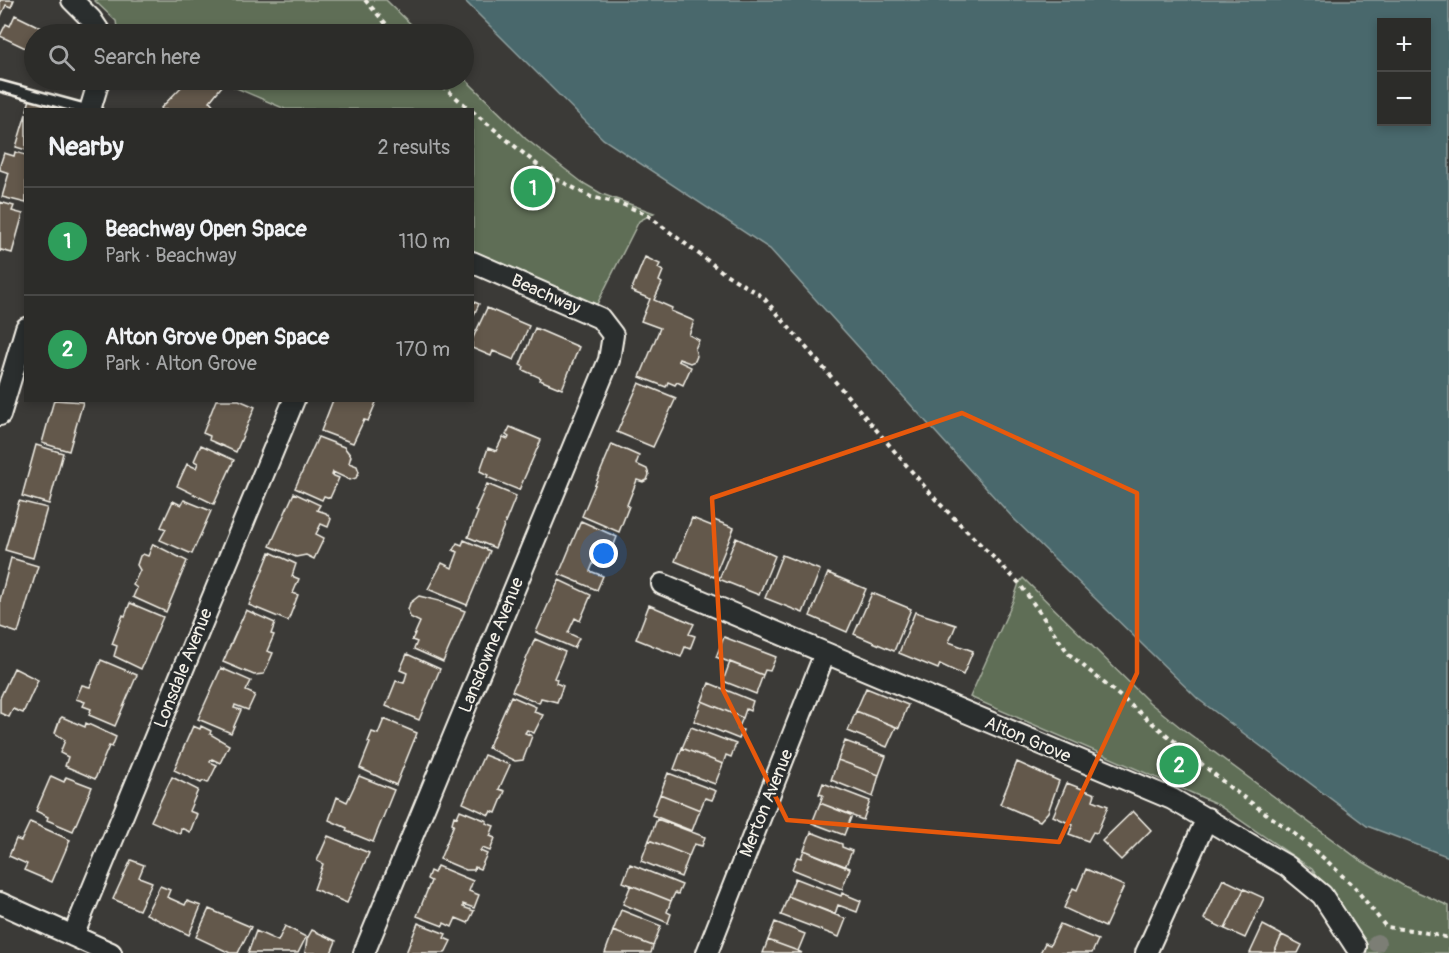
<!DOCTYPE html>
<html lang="en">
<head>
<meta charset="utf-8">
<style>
	body { margin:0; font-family:Pangolin,sans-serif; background:#343431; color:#f1f3f6 }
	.controls { position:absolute; right:18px; top:18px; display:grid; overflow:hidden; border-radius:0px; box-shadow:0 3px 9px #0003 }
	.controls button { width:54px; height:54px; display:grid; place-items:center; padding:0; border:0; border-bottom:2px solid #484846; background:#2c2c29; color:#f1f3f6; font:30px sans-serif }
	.you { position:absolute; left:604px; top:554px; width:21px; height:21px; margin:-15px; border:4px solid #fff; border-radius:50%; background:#1a73e8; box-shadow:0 0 0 9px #1a73e833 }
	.badge { display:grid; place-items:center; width:39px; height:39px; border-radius:50%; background:#ff9aa2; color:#fff; font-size:20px; font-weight:700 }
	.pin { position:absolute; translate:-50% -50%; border:3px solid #fff; box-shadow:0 2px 6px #0006 }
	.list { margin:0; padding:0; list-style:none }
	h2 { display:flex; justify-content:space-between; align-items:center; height:78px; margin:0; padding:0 24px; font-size:26px }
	h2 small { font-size:20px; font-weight:400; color:#a6a7a8 }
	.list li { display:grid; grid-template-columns:39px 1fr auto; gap:18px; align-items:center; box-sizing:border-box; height:108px; padding:0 24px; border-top:2px solid #484846 }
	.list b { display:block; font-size:22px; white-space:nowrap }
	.list p { margin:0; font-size:20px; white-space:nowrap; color:#a6a7a8 }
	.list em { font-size:20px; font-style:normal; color:#a6a7a8 }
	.icon { flex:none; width:33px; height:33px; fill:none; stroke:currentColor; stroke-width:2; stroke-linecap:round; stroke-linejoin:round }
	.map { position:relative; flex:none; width:1449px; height:953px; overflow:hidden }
	.search { position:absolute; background:#2c2c29; box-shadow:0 3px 9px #0003; left:24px; top:24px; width:450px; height:66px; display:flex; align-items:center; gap:15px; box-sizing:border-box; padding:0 21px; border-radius:33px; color:#a6a7a8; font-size:22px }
	.panel { position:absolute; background:#2c2c29; box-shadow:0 3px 9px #0003; left:24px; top:108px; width:450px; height:294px; border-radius:0px }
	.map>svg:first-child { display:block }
</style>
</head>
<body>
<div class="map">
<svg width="1449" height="953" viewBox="0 0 1449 953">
	<rect width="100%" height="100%" fill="#3b3a37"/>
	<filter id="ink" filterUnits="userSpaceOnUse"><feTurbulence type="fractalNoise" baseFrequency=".0167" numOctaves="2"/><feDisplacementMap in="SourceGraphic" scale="12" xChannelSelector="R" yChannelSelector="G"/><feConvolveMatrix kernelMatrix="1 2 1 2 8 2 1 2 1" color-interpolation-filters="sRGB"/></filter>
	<g filter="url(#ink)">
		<!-- green -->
		<path fill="#5e6e57" stroke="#a9b0a0" stroke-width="1.5" d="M94 0H386L421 34H118L116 21Z
			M464 78 526 139 583 183 602 194 654 213 639 221 595 308 473 255 472 110 285 109 218 80H464Z
			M1023 578 1150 703 1180 727 1360 860 1404 886 1449 906V953H1365L1367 947 1312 869 1215 803 970 697 1013 601 1019 583Z"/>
		<!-- water -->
		<path fill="#4a686c" stroke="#8e9f9e" stroke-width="1.5" fill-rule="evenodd" d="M464 0H1449V857L1367 826 1198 699 1014 519 770 249 603 139ZM1382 22H1426V122H1382Z"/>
		<!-- building -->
		<path fill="#64594c" stroke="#f4f1e8" stroke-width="1.5" d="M0 0H14L11 7 6 5 0 18Z
			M15 15 54 34H34V52L0 36 6 24 10 26Z
			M185 80H208L222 86 210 101 214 106 211 110H162L161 108 187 81Z
			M30 99 55 105 54 110H27Z
			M26 114V150L16 147Z
			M15 152 26 155V203L2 197 9 173 0 170V165L4 153 14 156Z
			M0 202 14 206 12 211 23 214 12 253 1 250 0 252Z
			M645 257 660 264 658 268 663 271 659 281 662 283 654 300 672 308 671 311 694 321 689 335 699 340 695 349 697 356 695 361 690 363 679 359 678 361 691 367 683 385 677 382 675 385 668 382 666 387 640 377 660 328 641 321 650 299 631 291Z
			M472 301 479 304 472 319Z
			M487 308 529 326 514 360 493 351 491 356 472 348V340Z
			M535 328 579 347 562 389 540 380 541 378 523 370 524 367 520 365Z
			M639 383 676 398 653 447 617 432Z
			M54 400 83 402 69 451 42 443Z
			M216 400H239L255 407 236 452 209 440 210 436 203 433Z
			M333 400H377L368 421 364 420 353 443 321 431Z
			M510 427 541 440 519 490 487 477 488 475 480 471 488 448 496 451 503 437 508 439 509 437 506 435Z
			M318 437 344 447 351 456 349 463 357 466 359 472 356 478 350 480 333 472 332 475 339 478 330 498 324 496 322 500 295 488Z
			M612 444 639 456 636 464 647 469 649 475 647 480 643 482 637 480 627 505 629 506 619 532 582 516Z
			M36 445 63 453 49 504 22 496Z
			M201 445 234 460 214 504 177 486 187 464 196 468 198 463 194 461Z
			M487 484 516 496 495 548 468 537 478 512 475 511Z
			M294 493 320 505 317 510 326 513 331 519 328 527 321 524 316 534 324 538 314 559 306 555 296 557 270 546Z
			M184 500 211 511 192 554 160 540 166 529 161 527 173 501 181 505Z
			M19 501 47 508 33 558 5 550Z
			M692 518 712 526 714 520 734 528 714 577 675 561Z
			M581 521 617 537 612 550 609 549 603 562 595 559 590 571 603 576 597 590 559 574Z
			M736 538 775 556 759 595 719 579Z
			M464 540 490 551 467 605 428 589 442 563 452 568 458 552 453 550 457 543 462 545Z
			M153 544 187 561 166 612 133 597 137 588 133 585 140 570 137 565 140 556 143 554 148 556Z
			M270 552 296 564 292 576 299 579 293 593 298 595 288 621 249 605Z
			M782 555 820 570 803 613 765 598Z
			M11 558 38 566 18 633 0 627V600Z
			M828 573 866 589 847 632 810 616Z
			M559 580 591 595 580 621 575 618 568 633 579 638 574 648 536 632Z
			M872 593 911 609 894 651 854 634Z
			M419 596 439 601 465 611 443 662 414 649 417 642 412 640 420 622 410 617 408 610 410 603Z
			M130 603 163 617 141 669 114 656 117 646 112 644 123 615 125 616Z
			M649 605 694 624 689 634 695 636 690 649 685 647 681 657 636 639Z
			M246 610 275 623 271 634 274 635 267 651 273 653 264 674 254 675 223 662Z
			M915 612 956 625 949 642 973 651 963 675 940 664 938 669 899 653Z
			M724 637 776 657 770 671 765 670 763 675 716 657Z
			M535 639 565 652 554 678 557 679 556 683 563 686 557 702 541 698 539 703 512 691Z
			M407 654 440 669 419 720 386 706 396 681 404 683 407 673 400 670Z
			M101 660 137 675 115 726 89 715 91 709 83 706 85 702 76 699 82 685 90 687Z
			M730 662 763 675 756 694 723 681Z
			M14 668 38 680 23 713 13 709 9 717 0 713V698Z
			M221 668 251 681 246 691 255 695 248 710 235 705 234 708 241 710 231 733 198 719Z
			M709 683 753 701 750 711 746 709 743 718 702 701Z
			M866 688 908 705 899 728 856 711Z
			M511 696 536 707 534 712 543 715 534 733 527 730 525 733 532 736 523 760 515 761 488 748Z
			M702 701 743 718 738 729 743 730 739 739 694 721Z
			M856 711 896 727 887 747 848 731Z
			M62 717 85 727 86 723 116 737 112 747 109 746 95 779 65 766 68 757 60 753 65 740 55 733 60 719Z
			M384 719 417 733 396 785 360 768 370 743 368 742 372 732 378 734Z
			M193 726 200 729 201 726 211 731 210 734 229 745 220 763 212 759 210 762 217 765 208 783 203 781 201 783 174 770Z
			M691 727 736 744 731 757 726 755 723 764 682 748Z
			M845 741 886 756 879 775 838 760Z
			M682 748 723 764 715 784 674 769Z
			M484 755 510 765 499 789 505 791 496 813 491 811 489 815 463 803Z
			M838 760 879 775 873 797 831 780Z
			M1017 762 1059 781 1048 812 1040 821 1000 804Z
			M668 773 716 791 712 800 705 798 700 810 660 794Z
			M51 776 64 782 66 777 92 787 73 831 47 820 48 817 36 811Z
			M359 776 394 790 373 842 346 831 347 828 329 820 337 797 347 802Z
			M172 777 198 790 189 811 197 814 190 832 181 828 180 834 151 821Z
			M823 783 870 801 863 820 820 803 823 795 819 794Z
			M1067 783 1095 794 1093 800 1108 806 1097 833 1093 832 1088 841 1069 834 1073 825 1053 816Z
			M660 794 700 810 692 831 652 815Z
			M820 803 852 815 844 835 812 823Z
			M460 810 487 821 486 823 494 826 490 836 495 838 490 851 482 848 480 851 487 854 480 869 475 867 474 870H466L440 859 454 824 452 823 454 816 457 817Z
			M1133 811 1151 830 1121 860 1102 841Z
			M657 819 705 837 702 846 694 844 689 856 649 840Z
			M30 822 70 840 52 882 24 870 27 864 9 856 16 839 21 841Z
			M811 832 842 844V847L852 851 845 867 804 850Z
			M328 836 369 853 347 903 314 889 323 864 317 861Z
			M649 840 689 856 681 877 641 861Z
			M804 850 850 868 842 889 792 869 797 857 801 858Z
			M131 860 144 865 139 877 152 882 139 910 113 899Z
			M630 864 682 885 678 894 675 893 671 901 623 882Z
			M437 866 473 881 469 891 479 895 474 908 463 904V907L474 911 468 923 456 918 452 927 444 923 443 926 417 916 431 881 427 879 430 871 434 873Z
			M1086 869 1124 886 1105 927 1064 908 1073 888 1077 890Z
			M795 878 841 896 842 893 861 901 857 912 838 905 835 914 788 896Z
			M1223 879 1244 889 1225 929 1204 919Z
			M631 885 671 901 667 912 671 914 668 923 623 904Z
			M160 886 170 890 167 897 185 905 187 901 201 906 189 935 146 914Z
			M1244 889 1264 898 1245 938 1225 929Z
			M788 896 846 919 839 937 781 915Z
			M209 909 251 927 238 953H230L196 937Z
			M621 910 661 926 653 946 613 931Z
			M775 922 805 934 798 951 768 940Z
			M418 923 446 934 444 938 451 941 445 953H406Z
			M1060 924 1098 940 1092 953H1040L1045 943 1050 945Z
			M1263 925 1282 935 1274 953H1250Z
			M285 926 306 937 298 953H248L256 931 278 941Z
			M312 930 336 941 331 953H305L307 939Z
			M613 931 653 946 651 953H605Z
			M1282 935 1302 945 1298 953H1274Z
			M768 940 798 951 802 953H763Z"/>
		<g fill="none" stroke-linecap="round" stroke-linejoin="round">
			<!-- lane casing -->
			<g stroke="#f4f1e8" stroke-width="14">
				<path id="lane" d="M0 86 88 110"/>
			</g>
			<!-- street casing -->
			<g stroke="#f4f1e8" stroke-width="24">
				<path id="street" d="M72 0 91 19 101 34
					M90 110 99 80
					M0 415 26 328
					M662 584 1172 799 1287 866 1322 895 1356 947
					M0 903 111 953
					M73 936 294 400
					M364 953 609 360 613 335 600 318 472 262
					M707 953 825 653
					M1146 953 1207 818"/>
			</g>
			<!-- path -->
			<path stroke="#f4f1e8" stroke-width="4" stroke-dasharray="4.5 4.5" stroke-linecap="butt" d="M365 0 395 34
				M435 80 471 110
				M472 111 551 176 591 197 619 203 646 214 724 273 763 297 937 501 1019 583 1069 654 1232 789 1296 835 1327 861 1356 889 1386 927 1418 931 1449 938"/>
			<!-- lane -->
			<use href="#lane" stroke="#2a2d2e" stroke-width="9"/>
			<!-- street -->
			<use href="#street" stroke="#2a2d2e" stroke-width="20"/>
		</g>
		<!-- trees -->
		<circle fill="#7b7e75" cx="1377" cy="943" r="9"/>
	</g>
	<!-- marked area -->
	<path fill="none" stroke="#e8590c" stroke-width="4.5" stroke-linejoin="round" d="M962 413 1137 493V673L1059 842 787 820 723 690 712 498Z"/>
	<g text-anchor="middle" stroke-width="4.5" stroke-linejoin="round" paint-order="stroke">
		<!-- street labels -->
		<g font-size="18" fill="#f4f1e8" stroke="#2a2d2e">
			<text transform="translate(546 294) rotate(24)" y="6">Beachway</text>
			<text transform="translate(491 645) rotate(-68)" y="6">Lansdowne Avenue</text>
			<text transform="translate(183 668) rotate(-68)" y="6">Lonsdale Avenue</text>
			<text transform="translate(1028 739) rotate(23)" y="6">Alton Grove</text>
			<text transform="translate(766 803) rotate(-68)" y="6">Merton Avenue</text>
		</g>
	</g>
</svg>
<div class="controls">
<button>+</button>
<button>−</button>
</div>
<div class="you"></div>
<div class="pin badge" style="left:533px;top:188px;background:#2e9e5b">1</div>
<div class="pin badge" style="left:1179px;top:765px;background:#2e9e5b">2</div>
<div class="search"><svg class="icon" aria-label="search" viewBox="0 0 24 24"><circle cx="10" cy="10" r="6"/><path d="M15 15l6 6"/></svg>Search here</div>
<section class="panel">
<h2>Nearby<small>2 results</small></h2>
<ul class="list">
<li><span class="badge" style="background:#2e9e5b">1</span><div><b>Beachway Open Space</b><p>Park · Beachway</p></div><em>110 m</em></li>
<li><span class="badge" style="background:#2e9e5b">2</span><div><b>Alton Grove Open Space</b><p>Park · Alton Grove</p></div><em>170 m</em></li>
</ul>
</section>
</div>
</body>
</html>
